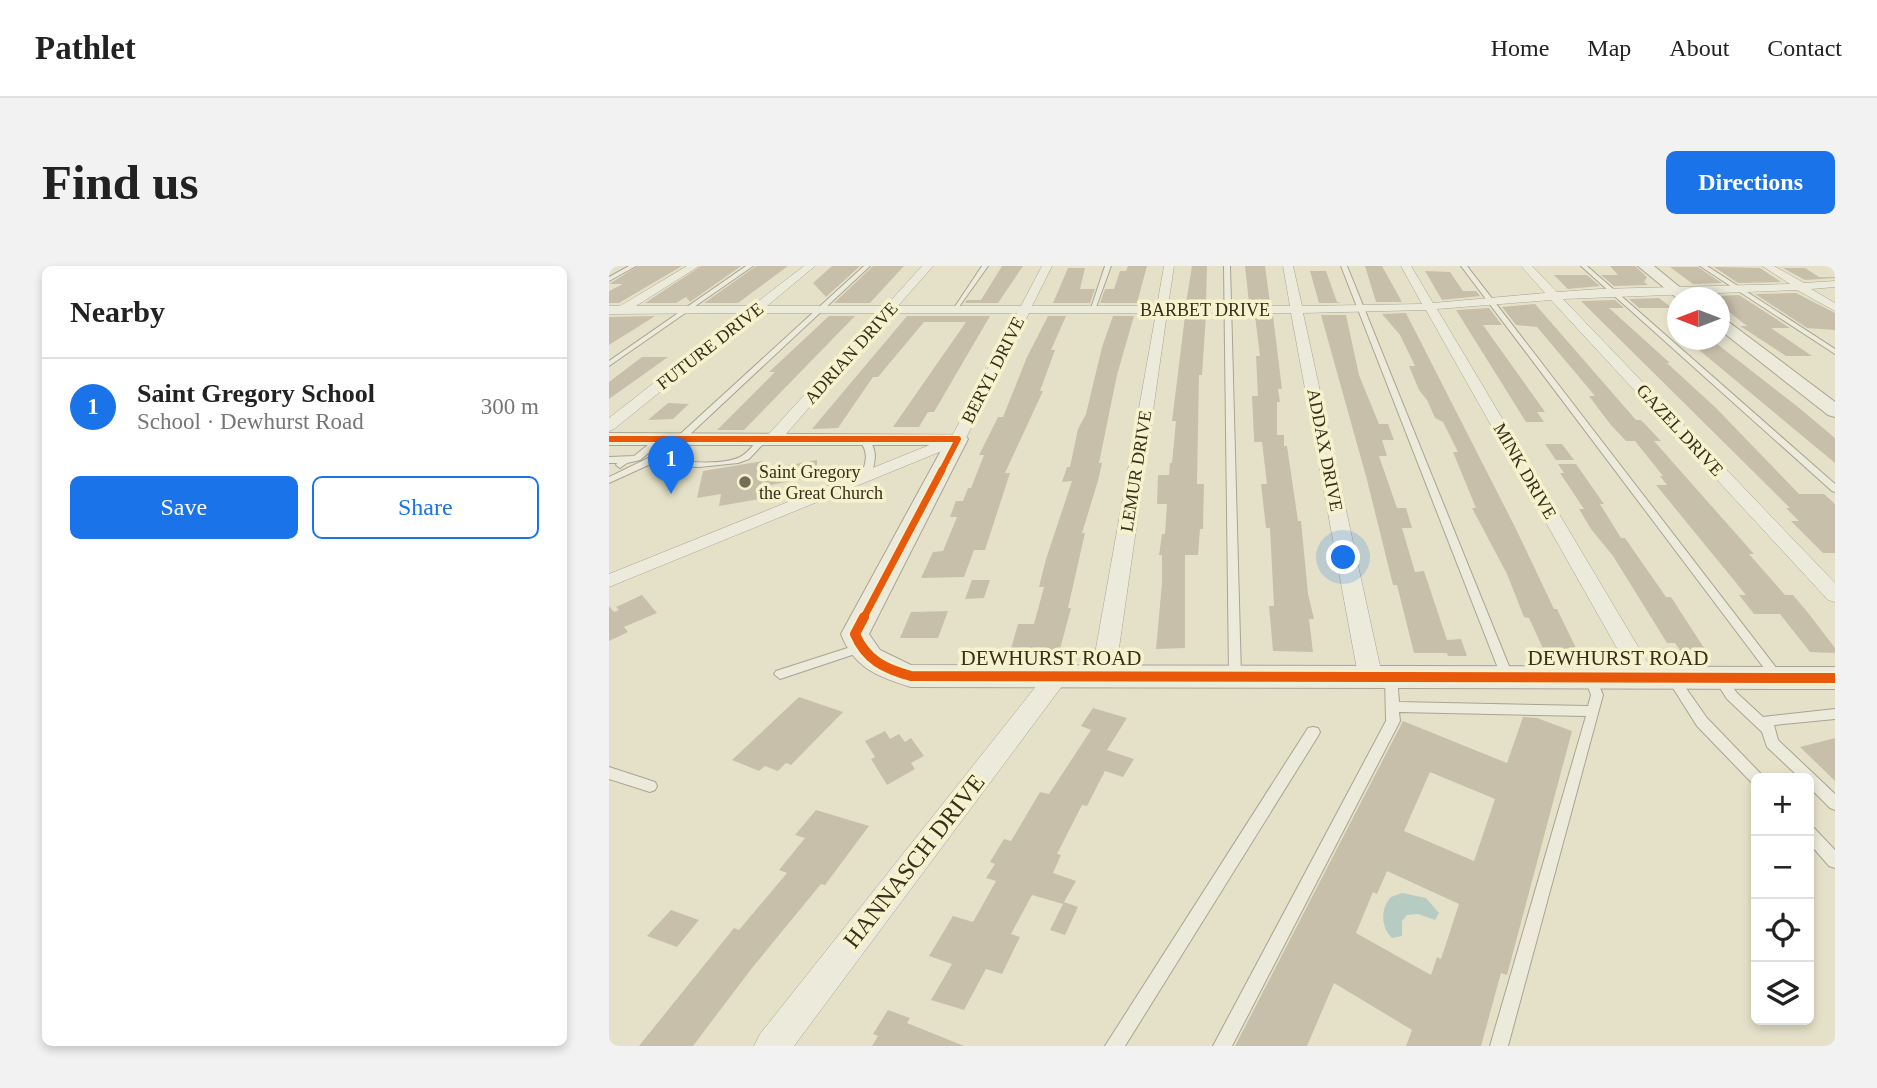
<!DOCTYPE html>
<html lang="en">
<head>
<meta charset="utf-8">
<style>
	body { margin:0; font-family:"Times New Roman",serif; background:#f2f2f2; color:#222 }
	.controls { position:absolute; right:21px; bottom:21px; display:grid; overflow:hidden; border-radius:10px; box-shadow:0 4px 10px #0003 }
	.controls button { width:63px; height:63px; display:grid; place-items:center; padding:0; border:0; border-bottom:2px solid #e0e0e0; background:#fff; color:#222; font:35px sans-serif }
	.compass { position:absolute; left:1058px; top:21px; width:63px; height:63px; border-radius:50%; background:#fff; box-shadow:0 4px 10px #0003; rotate:270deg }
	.you { position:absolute; left:735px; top:292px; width:24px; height:24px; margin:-18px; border:5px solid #fff; border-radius:50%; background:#1a73e8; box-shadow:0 0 0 10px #1a73e833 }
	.badge { display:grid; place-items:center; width:46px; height:46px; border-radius:50%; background:#1a73e8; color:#fff; font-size:23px; font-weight:700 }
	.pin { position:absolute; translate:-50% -58px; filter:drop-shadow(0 2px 4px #0008) }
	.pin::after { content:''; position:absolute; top:37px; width:24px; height:21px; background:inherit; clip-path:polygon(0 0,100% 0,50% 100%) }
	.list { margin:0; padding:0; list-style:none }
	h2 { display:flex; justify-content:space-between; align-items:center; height:91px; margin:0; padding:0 28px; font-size:30px }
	h2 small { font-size:23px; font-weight:400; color:#767676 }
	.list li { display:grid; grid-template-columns:46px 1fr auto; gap:21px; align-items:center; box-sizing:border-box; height:98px; padding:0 28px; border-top:2px solid #e0e0e0 }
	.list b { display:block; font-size:26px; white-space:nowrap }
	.list p { margin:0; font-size:23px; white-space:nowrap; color:#767676 }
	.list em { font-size:23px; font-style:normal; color:#767676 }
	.actions { display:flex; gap:14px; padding:21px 28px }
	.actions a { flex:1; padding:16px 0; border:2px solid #1a73e8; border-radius:10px; text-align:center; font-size:24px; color:#1a73e8 }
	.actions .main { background:#1a73e8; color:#fff }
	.icon { flex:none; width:38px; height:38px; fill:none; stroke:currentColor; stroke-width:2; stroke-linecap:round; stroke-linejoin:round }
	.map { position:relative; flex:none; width:1226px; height:780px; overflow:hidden; border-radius:10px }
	header { display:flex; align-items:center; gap:42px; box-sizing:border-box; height:98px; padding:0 35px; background:#fff; border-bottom:2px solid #e0e0e0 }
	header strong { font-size:33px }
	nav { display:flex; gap:38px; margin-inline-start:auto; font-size:24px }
	.intro { display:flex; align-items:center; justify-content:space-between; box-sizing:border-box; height:168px; padding:0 42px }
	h1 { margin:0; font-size:49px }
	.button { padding:18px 32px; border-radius:10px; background:#1a73e8; color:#fff; font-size:24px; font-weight:700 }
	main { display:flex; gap:42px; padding:0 42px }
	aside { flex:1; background:#fff; border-radius:10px; box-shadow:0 4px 10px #0003 }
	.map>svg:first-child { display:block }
</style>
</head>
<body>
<header>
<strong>Pathlet</strong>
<nav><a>Home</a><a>Map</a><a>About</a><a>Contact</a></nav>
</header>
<div class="intro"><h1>Find us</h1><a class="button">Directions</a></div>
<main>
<aside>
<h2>Nearby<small></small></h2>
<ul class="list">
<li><span class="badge">1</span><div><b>Saint Gregory School</b><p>School · Dewhurst Road</p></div><em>300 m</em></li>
</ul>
<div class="actions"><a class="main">Save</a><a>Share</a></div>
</aside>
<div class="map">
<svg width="1226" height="780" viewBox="0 0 1226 780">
	<rect width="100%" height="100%" fill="#e5e1c9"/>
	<!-- water -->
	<path fill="#b6cbc1" d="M793 627 817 632 830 647 826 654 809 648 798 649 793 655V670L783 672C772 661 771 643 782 631Z"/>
	<!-- building -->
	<path fill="#c8bfaa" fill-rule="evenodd" d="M29 0H73L10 37H0V25L14 18H0Z
		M92 0H132L81 36 77 31 67 37H36Z
		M147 0H179L129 37H95Z
		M223 0H251L217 31 204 17Z
		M264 0H295L261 37H225Z
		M393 0H414L389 37H356L358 34H372Z
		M519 0H538L528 37H491L496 23H505L511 5H517Z
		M583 0H598L597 37H577Z
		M636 0H656L661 37H640Z
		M756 0H773L793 36H767Z
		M1001 0H1026L1038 11 1035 16 1039 19 1005 20 992 9H1009Z
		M1061 1H1089L1113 17 1084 18Z
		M1105 1 1151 2 1172 16 1129 17Z
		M459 2H476L471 23H486L481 37H444Z
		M1174 2H1196L1210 11H1226V12L1196 14Z
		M701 5H717L728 36 732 37H710Z
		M816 5 841 6 854 25H867L871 30 833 34Z
		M945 9H978L991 20 959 23Z
		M1187 27 1226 47V64L1198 62 1146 28Z
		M1130 29 1181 62H1162L1203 90H1177L1131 60H1138L1110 38V30Z
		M1050 32 1063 42H1030L1020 33Z
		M1006 34 1015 42H1000L1061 97H1058L1107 142 1190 228H1215L1226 238V287H1214L1182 255H1190L1177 242H1181L972 35Z
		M926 38 1027 154H1032L1052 175H1045L1145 288H1140L1176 329H1184L1200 348 1226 382V387L1201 386 1171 348H1145L1130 329H1137L1047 219H1058L1051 210H1054L1026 175H1017L1001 158 980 130H986L928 61 907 59 893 41Z
		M880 42 893 59H874L936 146H928L935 156H917L847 44Z
		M797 47 907 263 945 343H948L970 388 936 387 920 352 915 351 898 308 863 242H867L844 186H849L834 156 826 152 818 134 810 124 800 100H806L791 69 773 48Z
		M712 49H737L750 109 770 158H779L785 174H773L778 190H770L788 242H797L803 262H793L806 306 815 305 838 374 852 373 858 390H839L838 387H805L788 319H784L758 214Z
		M46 50 32 59 0 79V51Z
		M220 50H246L135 164H108L166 106H160Z
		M298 50H381L325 146H319L310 161H284L357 56H315L269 111H264L229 162 203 163Z
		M439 50H457L442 84H446L431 125H434L396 207H401L376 284H365L355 311 312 312 324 286 334 285 348 251H341L347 235H354L359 222H362L375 189H370L389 151H394L418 91Z
		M504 50H525L508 109 490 197H493L489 215 473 267H476L459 342H462L450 387 401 386 409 358H425L435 321H430L437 293 463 215 453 216 458 201H461L469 163 477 148 493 81Z
		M576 50H597L593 109H590L588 218H595L594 263H591L589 289H576V382L547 383 553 317V289H550L553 268H556L558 238H548L549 209H560L561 197H563L567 155H563Z
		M646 50H664L673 123H669L671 136H668V169H675V180H678L689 255H692L699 328 705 353H700L704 386 664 385 660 340H665L661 262H657L652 218H658L653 176H645V172L643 130H649L647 90H651Z
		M1078 74H1103L1189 141 1226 172V197Z
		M33 91H59L0 133V116Z
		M59 137 80 138 64 153 39 154Z
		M936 178H953L965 194H947Z
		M208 194V210L152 221 151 233 110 240 112 228 88 232 94 205 154 195 153 204Z
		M949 198H967L995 238H991L1012 272H1016L1057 331H1062L1097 385H1072L1066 377H1058L1004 290 982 263 970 243H975L951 207H955Z
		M363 314H381L375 332 356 333Z
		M33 329 48 347 15 361 19 366 0 375V340L5 346 10 344 7 341Z
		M339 345 329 372H291L302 346Z
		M190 431 234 446 182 499 177 497 169 505 156 500 150 505 123 494Z
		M484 442 518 452 498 484 525 493 514 511 496 505 478 540 473 539 448 588 452 589 444 607 467 615 455 636 469 641 456 669 441 664 454 638 423 629 402 668 411 671 393 708 377 703 355 744 322 734 343 698 320 690 344 650 364 656 387 615 377 612 386 598 381 596 395 573 402 575 431 526 440 528 482 464 472 460Z
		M914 451 928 452 963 465 898 709 892 707 872 780H797L803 764 725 717 698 780H626L794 455 898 497ZM821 506 886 533 865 595 795 565ZM778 605 850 638 832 693 828 691 822 709 747 667 764 626 768 628Z
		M276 465 281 473 290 468 296 476 302 472 315 490 302 497 306 503 278 519 262 493 266 491 256 475Z
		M1226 472V515L1191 481Z
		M207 544 260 560 216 619 212 618 143 702 84 780H30L125 662 130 664 178 607 170 604 196 572 186 569Z
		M62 644 90 654 68 681 38 670Z
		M279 744 301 752 298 757 355 780H263L269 770 264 768Z"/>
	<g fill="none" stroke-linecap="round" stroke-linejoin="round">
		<!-- service casing -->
		<g stroke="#a9a493" stroke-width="2">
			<path id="service" d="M20 0H27L0 15V11Z
				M137 0H144L0 100V95Z
				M255 0H261L78 171 81 173 80 175 64 187 53 192C72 196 113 200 131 191 139 187 145 178 151 171H157V175L140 193 129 197 90 201 64 200 46 196 0 217V211L58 183 69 175 67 173 68 171Z
				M373 0H379L347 45H343Z
				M496 0H502L486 44 481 45Z
				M615 0H621L632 410 630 413H622L620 410Z
				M732 0H738L904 410 902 413H894L892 410Z
				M852 0H858L1172 408 1174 411 1172 414H1164Z
				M972 0H978L1226 218V226L1223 225Z
				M1091 0H1098L1226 83V88Z
				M253 170C270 179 267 194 262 209L257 212 252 209C258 195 260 185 249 173Z
				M49 171 56 173 31 194 18 197 11 202 7 199 8 197H0V191L25 190Z
				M251 378 257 382 255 385 171 413 165 408 167 405Z
				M782 404 788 409 790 436 979 440 982 429 975 410 977 407H985L994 429 899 780H881L977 450 790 446 791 455 623 780H604L777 455 776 409Z
				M1063 406 1067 408 1098 452 1152 508 1154 512H1147V518L1142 516 1088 460 1057 411 1059 408Z
				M1110 406 1114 408 1128 427 1154 451 1226 443V453L1165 459 1169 474 1226 528V544L1221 542 1200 521V512H1191L1158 481 1153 466 1118 433 1106 414 1104 411 1106 408Z
				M704 461 709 462 711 466 709 470 516 780H496L699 462Z
				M0 501 46 516 48 520 46 524 41 526 0 513Z
				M1200 560 1205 562 1226 584V602L1220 600 1200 577Z"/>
		</g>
		<!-- minor casing -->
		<g stroke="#a9a493" stroke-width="1">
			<path id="minor" d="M78 0H90L27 40H143L195 0H206L158 40H277L313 0H324L289 40H412L433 0H443L423 40H548L555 0H565L559 40H681L674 0H684L693 40 813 38 792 0H802L824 37 936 27 912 0H923L948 26 991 23 1181 18 1153 0H1165L1195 17 1226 15V21L1202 23 1226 37V45L1188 24 954 33 1226 317V336L1219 334 942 34 828 43 1043 404 1047 410 1043 416 1035 419 1027 416 817 44 694 47 773 409 769 415 761 417 753 415 749 409 682 47H558L506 410 502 416 494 419 486 416 482 410 547 47H420L355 176 0 321V308L343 170 408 47H283L170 176H158L156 173 158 170 270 47H149L5 163 0 165V152L134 47 0 48V40H11Z
				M448 401 456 404 460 410 456 416 185 780H145L151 768 440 404Z"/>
		</g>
		<!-- tertiary casing -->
		<g stroke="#a9a493" stroke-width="2">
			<path id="tertiary" d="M1029 0H1045L1084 32 1069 33Z
				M1111 52 1117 54 1226 136V151L1219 149 1111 64Z
				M0 167 356 169 359 173 260 368 271 384 302 399 1226 401V423L302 421C269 411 245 402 232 368L335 179H0Z"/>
		</g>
		<!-- service -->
		<use href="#service" fill="#eceadb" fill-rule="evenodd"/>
		<!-- minor -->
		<use href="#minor" fill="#eceadb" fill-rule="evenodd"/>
		<!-- tertiary -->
		<use href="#tertiary" fill="#eceadb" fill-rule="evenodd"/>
		<!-- cycleway-far2 casing -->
		<g stroke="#f7f2ce" stroke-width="9">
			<path id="cycleway-far2" d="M0 173H349L332 206"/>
		</g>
		<!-- cycleway-far1 casing -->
		<g stroke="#f7f2ce" stroke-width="10">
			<path id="cycleway-far1" d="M254 353 333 204"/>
		</g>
		<!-- cycleway casing -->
		<g stroke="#f7f2ce" stroke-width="14">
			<path id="cycleway" d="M255 351 246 368C257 394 276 403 302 410L1226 412"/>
		</g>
		<!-- cycleway-far2 -->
		<use href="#cycleway-far2" stroke="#e8590c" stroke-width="6"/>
		<!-- cycleway-far1 -->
		<use href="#cycleway-far1" stroke="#e8590c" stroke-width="7"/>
		<!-- cycleway -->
		<use href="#cycleway" stroke="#e8590c" stroke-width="10"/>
	</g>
	<!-- markers -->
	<circle fill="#746d58" stroke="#f7f2ce" stroke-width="2.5" cx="136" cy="216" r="7"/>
	<g text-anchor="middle" stroke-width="7" stroke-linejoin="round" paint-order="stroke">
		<!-- far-street labels -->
		<g font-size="18" fill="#372e1b" stroke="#f7f2ce">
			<text x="596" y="50">BARBET DRIVE</text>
			<text transform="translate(101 80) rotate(-38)" y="6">FUTURE DRIVE</text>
			<text transform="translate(242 87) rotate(-48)" y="6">ADRIAN DRIVE</text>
			<text transform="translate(384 104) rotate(-63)" y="6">BERYL DRIVE</text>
			<text transform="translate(1071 164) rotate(47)" y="6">GAZEL DRIVE</text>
			<text transform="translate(716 184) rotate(79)" y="6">ADDAX DRIVE</text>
			<text transform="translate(527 205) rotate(-81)" y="6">LEMUR DRIVE</text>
			<text transform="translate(916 205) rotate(60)" y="6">MINK DRIVE</text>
		</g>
		<!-- far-poi labels -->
		<g font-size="18" fill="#372e1b" stroke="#f7f2ce" text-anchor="start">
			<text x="150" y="212">Saint Gregory<tspan x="150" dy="21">the Great Church</tspan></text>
		</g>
		<!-- street labels -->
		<g font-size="21" fill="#372e1b" stroke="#f7f2ce">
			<text x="442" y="399">DEWHURST ROAD</text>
			<text x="1009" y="399">DEWHURST ROAD</text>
		</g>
		<!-- near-street labels -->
		<g font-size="24" fill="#372e1b" stroke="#f7f2ce">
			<text transform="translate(305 595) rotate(-52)" y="8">HANNASCH DRIVE</text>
		</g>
	</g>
</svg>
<div class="controls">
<button>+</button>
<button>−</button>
<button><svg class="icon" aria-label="locate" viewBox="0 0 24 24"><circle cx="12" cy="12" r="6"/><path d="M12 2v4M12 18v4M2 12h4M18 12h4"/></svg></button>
<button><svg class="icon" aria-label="layers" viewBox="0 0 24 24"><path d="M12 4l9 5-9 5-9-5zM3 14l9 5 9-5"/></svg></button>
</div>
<svg class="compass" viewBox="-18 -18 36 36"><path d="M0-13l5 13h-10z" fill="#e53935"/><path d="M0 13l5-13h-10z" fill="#767676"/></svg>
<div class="you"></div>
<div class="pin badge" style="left:62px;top:228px">1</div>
</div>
</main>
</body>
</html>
